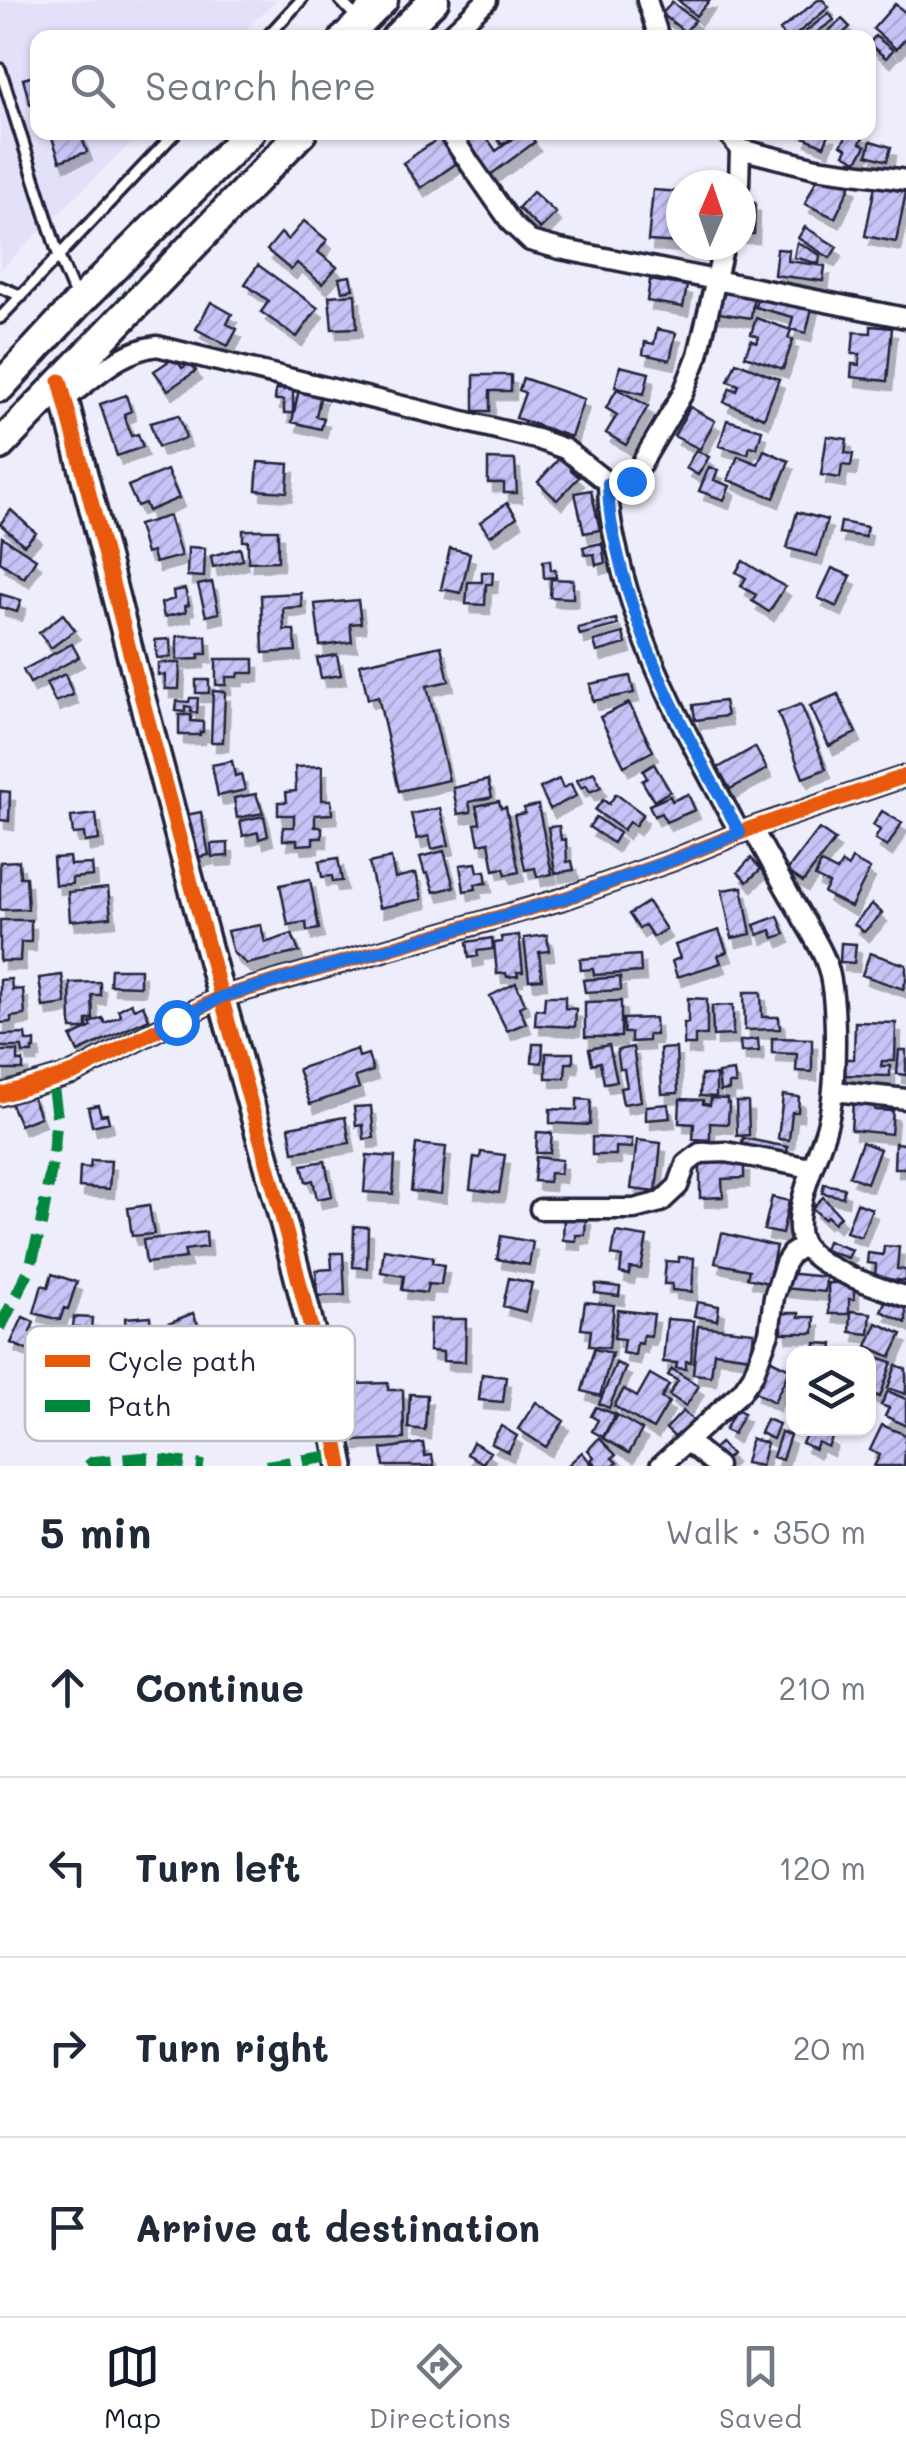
<!DOCTYPE html>
<html lang="en">
<head>
<meta charset="utf-8">
<style>
	body { margin:0; font-family:Mali,sans-serif; background:#f6f6f7; color:#1f2937 }
	.controls { position:absolute; right:30px; bottom:30px; display:grid; overflow:hidden; border-radius:20px; box-shadow:0 2px 8px #0004 }
	.controls button { width:90px; height:90px; display:grid; place-items:center; padding:0; border:0; border-bottom:2px solid #e0e1e3; background:#fff; color:#1f2937; font:50px sans-serif }
	.compass { position:absolute; left:666px; top:170px; width:90px; height:90px; border-radius:50%; background:#fff; box-shadow:0 2px 8px #0004; rotate:2deg }
	.stop { position:absolute; width:30px; height:30px; margin:-22px; border:8px solid #1a73e8; border-radius:50%; background:#fff }
	.stop.end { background:#1a73e8; border-color:#fff; box-shadow:0 2px 10px #0008 }
	.list { margin:0; padding:0; list-style:none }
	h2 { display:flex; justify-content:space-between; align-items:center; height:130px; margin:0; padding:0 40px; font-size:42px }
	h2 small { font-size:32px; font-weight:400; color:#747a83 }
	.list li { display:grid; grid-template-columns:65px 1fr auto; gap:30px; align-items:center; box-sizing:border-box; height:180px; padding:0 40px; border-top:2px solid #e0e1e3 }
	.list b { display:block; font-size:38px; white-space:nowrap }
	.list em { font-size:32px; font-style:normal; color:#747a83 }
	.icon { flex:none; width:55px; height:55px; fill:none; stroke:currentColor; stroke-width:2; stroke-linecap:round; stroke-linejoin:round }
	.map { position:relative; flex:none; width:906px; height:1466px; overflow:hidden }
	.search { position:absolute; background:#fff; box-shadow:0 2px 8px #0004; left:30px; right:30px; top:30px; height:110px; display:flex; align-items:center; gap:25px; box-sizing:border-box; padding:0 35px; border-radius:20px; color:#747a83; font-size:38px }
	.sheet { height:850px; background:#fff }
	nav { display:flex; justify-content:space-around; align-items:center; box-sizing:border-box; height:140px; border-top:2px solid #e0e1e3; background:#fff; font-size:28px; color:#747a83 }
	nav a { display:grid; justify-items:center; gap:5px }
	nav .on { color:#111827 }
	.map>svg:first-child { display:block }
</style>
</head>
<body>
<div class="map">
<svg width="906" height="1466" viewBox="0 0 906 1466">
	<defs>
		<pattern id="building-hatch" width="6" height="6" patternUnits="userSpaceOnUse" patternTransform="scale(2.5)"><rect width="6" height="6" fill="#c8c3f6"/><path d="M-1 1l2-2M0 6l6-6M5 7l2-2" fill="none" stroke="#aca7d4"/></pattern>
		<filter id="shadow"><feDropShadow dx="5" dy="9" stdDeviation="0" flood-color="#0004"/></filter>
	</defs>
	<rect width="100%" height="100%" fill="#eeedfc"/>
	<filter id="ink" filterUnits="userSpaceOnUse"><feTurbulence type="fractalNoise" baseFrequency=".01" numOctaves="2"/><feDisplacementMap in="SourceGraphic" scale="20" xChannelSelector="R" yChannelSelector="G"/><feConvolveMatrix kernelMatrix="1 2 1 2 8 2 1 2 1" color-interpolation-filters="sRGB"/></filter>
	<g filter="url(#ink)">
		<!-- built -->
		<path fill="#e3e0fa" d="M0 0H276L238 37 38 38V132L141 133 0 270Z"/>
		<!-- building -->
		<path fill="url(#building-hatch)" stroke="#22223b" stroke-width="2.5" filter="url(#shadow)" d="M678 0H710L696 16Z
			M818 0H823L829 7 792 38H785L780 30Z
			M672 2 695 20 685 32 662 14Z
			M895 4 906 13V38L896 49 873 29Z
			M829 13 834 20 809 38 805 32Z
			M842 19 850 27 838 38H821Z
			M875 36 893 50 886 58 869 44Z
			M38 75V101L30 104 23 79Z
			M50 132H80L87 152 60 161Z
			M452 132H483L496 151 522 132H528L535 142 486 178Z
			M493 132H520L502 145Z
			M803 132H830L824 146 801 136Z
			M849 132H866L860 143 866 146 857 161 844 154 847 149 841 145Z
			M439 138 457 163 421 188 403 163Z
			M871 141 891 147 887 161 867 155Z
			M821 170 851 184 835 218 805 204Z
			M875 186 906 192 896 242 865 236Z
			M653 190 681 192V243L648 241Z
			M533 192 556 213 540 229 518 208Z
			M741 202 755 203 754 234H741Z
			M304 221 327 240 318 252 337 267 322 284 297 263 291 270 267 250 281 233 288 240Z
			M805 227 837 247 830 258 798 238Z
			M797 242 820 255 819 264 794 257Z
			M777 249 789 250 788 261 825 266 823 281 774 275Z
			M258 265 318 308 297 337 261 312 269 301 245 284Z
			M350 276 353 289 342 291 339 278Z
			M650 280 687 286 683 307 647 301Z
			M716 289 754 294 751 318 713 312Z
			M759 291 813 304 806 333 790 329 793 317 755 307Z
			M355 294 357 328 332 329 329 296Z
			M211 302 232 314 227 324 237 329 228 346 196 329Z
			M756 318 791 330 788 338 793 340 783 369 745 356 751 340 757 343 759 337 751 334Z
			M871 326 892 328 887 381 851 377 852 364 859 365 860 354H852L854 332 871 333Z
			M657 329 676 333 670 360 643 354 645 342 654 344Z
			M175 357 182 368 191 363 196 371 168 390 154 371Z
			M736 362 779 379 764 418 724 402 730 388 737 391 739 385 728 381Z
			M620 366 649 373 644 394 615 387Z
			M474 375H511V391H490V411H474Z
			M523 378 584 399 571 437 516 418 525 393 519 390Z
			M276 389 293 390V413H284V400H275Z
			M299 389 321 394 316 416 324 418 321 429 292 422Z
			M617 389 648 406 626 445 606 433 617 415 606 408Z
			M126 395 131 411 124 414 131 436 138 434 143 447 117 456 100 404Z
			M690 407 715 421 700 449 674 436Z
			M179 415 186 438 158 447 150 423Z
			M727 420 762 430 757 448 750 446 748 454 719 446Z
			M827 436 847 439 845 453 853 454 851 466 842 465 840 478 821 475Z
			M696 450 709 457 698 475 686 468Z
			M764 450 789 461 774 498 728 480 738 456 758 464Z
			M563 454 574 464 570 469 579 477 557 500 538 482Z
			M488 459 515 460 517 493H504V483H488Z
			M258 462 289 464 287 492 256 490Z
			M709 467 718 470 714 480 730 486 724 500 699 491Z
			M167 470 179 498 148 511 145 503 137 506 128 486Z
			M591 490 600 530 584 533 575 493Z
			M507 503 517 517 490 536 480 522Z
			M11 510 36 533 24 545 0 524Z
			M797 512 827 520 817 556 787 548Z
			M169 516 181 556 155 563 152 552 146 554 138 525Z
			M841 522 867 527 865 537 839 533Z
			M243 530H278V561L248 562V541H243Z
			M2 537 36 559 24 578 0 562Z
			M602 543 605 563 596 565 594 554 585 555 583 547Z
			M188 547 205 548 204 577 187 576Z
			M240 548 243 560 213 567 211 556Z
			M450 548 470 553 461 593 441 589Z
			M550 560 551 570H555L556 577 544 578 543 561Z
			M743 561 785 587 769 612 752 601 756 595 741 586 746 578 736 572Z
			M832 568 851 576 837 607 818 598Z
			M482 572H493L492 584H486L485 605 466 604 468 582H482Z
			M551 579 573 580V598L550 597Z
			M212 582 219 613 206 616 198 585Z
			M185 589 189 605 185 606 186 612 164 617 161 603 174 599 173 591Z
			M301 593 302 607 283 608 284 630H294L296 651 263 653 261 595Z
			M0 594 21 600 17 612 0 607Z
			M358 600 361 623 350 624 352 642 320 646 315 604Z
			M63 614 75 630 51 648 39 633Z
			M616 619 618 625 580 635 578 628Z
			M623 633 626 644 597 652 594 641Z
			M177 636H206L207 654H199V659L177 660Z
			M170 639 171 657 157 658 155 640Z
			M72 644 79 657 30 683 23 670Z
			M441 646 449 681 427 686 449 780 399 791 378 696 368 699 360 664Z
			M337 655 341 675 321 678 317 658Z
			M216 659H254V673H239L238 677H226V685H216Z
			M158 663H180L179 689H165V675H158Z
			M65 674 73 695 55 702 46 683Z
			M630 676 634 693 593 701 590 684Z
			M196 680H209V693H196Z
			M213 691 225 692 223 742H211Z
			M838 694 856 733 829 746 810 706Z
			M190 698H198L197 713 191 712V707L185 706V712L176 711 177 701 189 702Z
			M724 701 727 716 695 720 693 705Z
			M629 703 653 751 624 766 600 717Z
			M801 704 826 769 803 778 778 713Z
			M179 715H191V721L203 722V732H200V735H179Z
			M755 747 767 769 730 789 718 768Z
			M232 761 235 776 241 774 245 790 218 796 212 765Z
			M654 764 670 791 654 801 642 781 647 778 643 771Z
			M322 766V800H331L332 814 315 815V827H322V838H313V844L297 845V840H283V827H294V815H278V802H287L286 792 296 791 295 767Z
			M594 772 601 787 590 792 586 785 581 788 577 780Z
			M559 779 563 788 571 784 576 796 550 809 540 788Z
			M488 780 492 797 469 802 471 812 458 814 453 788Z
			M0 791 10 792 9 821 0 820Z
			M256 794 263 813 237 818 234 798Z
			M616 794 643 814 635 826 629 822 623 830 595 810 603 800 609 804Z
			M688 794 695 810 666 822 661 813 654 816 649 805 670 796 672 801Z
			M499 801 501 808 506 807 519 872 506 875 504 868 494 870 489 842 479 844 475 824 480 823 476 806Z
			M538 805 552 874 537 877 535 868 525 870 514 815 525 813 524 808Z
			M440 808 449 845 432 849 429 836 417 839 411 814Z
			M882 811 902 823 887 847 875 839 880 830 873 825Z
			M201 812 209 855 194 858 186 815Z
			M96 814 99 840 85 842 84 833 73 834 71 817Z
			M264 816 268 836 259 839 258 832 243 836 240 821Z
			M596 817 619 833 613 843 589 827Z
			M559 826 561 840 566 839 567 862 572 861 574 870 555 873 548 827Z
			M819 829 835 840 803 882 787 871Z
			M228 843V856L212 857 211 844Z
			M444 851 454 887 434 892 428 873 425 874 420 857Z
			M69 857 70 865 92 864 93 876 72 878V884L55 885 53 858Z
			M338 858 342 881 333 882 332 876 322 877 319 861Z
			M391 858 395 878 416 873 422 899 379 908 369 863Z
			M751 858 761 869 747 882 738 872Z
			M852 859 870 869 851 907 824 893 829 884 815 877 821 863 837 871 842 863 848 867Z
			M19 861 20 877H26L28 909 0 910V862Z
			M476 863 478 872 485 871 487 883 475 884 476 889 464 891 460 865Z
			M310 879 319 929 307 931 306 922 288 925 280 885Z
			M742 887 751 934 732 938 722 890Z
			M108 888 111 917 70 921 68 892Z
			M648 902 666 929 653 937 645 925 639 929 629 914Z
			M872 904 882 913 864 932 854 924Z
			M778 916 785 934 774 938 771 930 758 935 754 925Z
			M0 920H31V942H21L20 961H0Z
			M261 925 265 943 292 934 299 952 247 964 233 953 227 931Z
			M719 930 727 952 718 955 721 963 677 977 672 961 680 958 675 945Z
			M519 935 523 972H517L518 976 507 977 506 973 497 974 494 943 502 942 501 937Z
			M547 935 549 951 539 952 542 979 529 980 524 938Z
			M492 938 493 949 477 951 478 956 469 958 467 942Z
			M841 943 856 944 854 963 840 962Z
			M870 953 906 965V980L903 989 862 975Z
			M640 955 641 972 594 975 593 969 581 970 580 959Z
			M111 969H140V986L110 985Z
			M62 975 66 1004 43 1007 39 978Z
			M620 977 621 990 585 992 583 980Z
			M11 979 12 990 23 989 25 1015 11 1017V1022L0 1023V980Z
			M100 982V995H92L93 1019 87 1020V1029H71L70 983Z
			M516 983 525 1004 519 1007 526 1023 507 1031 490 996Z
			M744 992H761L762 1017H779L780 1029 745 1030Z
			M545 996H565V1008L576 1009 575 1027 535 1025 536 1009 544 1010Z
			M688 998 707 999V1035H695V1045H684V1023H688Z
			M621 1001V1037H585V1002Z
			M131 1003 134 1009 143 1005 149 1019 78 1052 71 1037 92 1027 90 1023 102 1018 105 1023 121 1016 118 1010Z
			M733 1005V1035L713 1036 712 1006Z
			M655 1018 656 1035H648V1041L631 1042V1033H624L623 1019Z
			M855 1022 896 1023 895 1061H882L881 1066H890V1076L842 1075 843 1059H854Z
			M25 1034 26 1041H35V1049H32V1053H23L22 1047H0V1035Z
			M772 1038 812 1039V1072L796 1071 797 1054 772 1053Z
			M758 1039 759 1051 741 1052 740 1041Z
			M533 1044H543L542 1063 532 1062Z
			M609 1045 617 1081 604 1083 600 1062 592 1064 589 1049Z
			M633 1047 641 1101 623 1104 620 1088 627 1087 624 1069H620L617 1050Z
			M676 1048 678 1093 662 1094 660 1049Z
			M357 1049 359 1057 368 1054 373 1071 355 1077 359 1088 310 1104 298 1069Z
			M899 1050H906V1075L897 1074Z
			M0 1051H18V1061H23V1070H0Z
			M546 1053H573V1063H566L565 1078H546Z
			M734 1071 736 1084H729V1090L720 1091 718 1073Z
			M701 1075H716V1097L700 1096Z
			M31 1093 40 1117 20 1125 10 1102Z
			M783 1095 799 1097 798 1112H792L789 1140 778 1139Z
			M711 1098 727 1099V1103H729L728 1124 710 1123V1140L693 1139 694 1124 679 1123 680 1099 703 1100V1104L710 1105Z
			M577 1099 591 1100 590 1125 550 1123V1109L577 1110Z
			M736 1102H748L749 1135 737 1136Z
			M853 1102 875 1104V1110L893 1111 891 1134 851 1130Z
			M668 1104 670 1118 646 1120V1106Z
			M98 1105 101 1115 107 1114 109 1122 92 1126 88 1107Z
			M371 1106 374 1138 364 1139 363 1125 356 1126 354 1107Z
			M345 1117 350 1143 293 1152 289 1127Z
			M905 1126 906 1168H894L895 1143 904 1144Z
			M537 1132 552 1133 550 1153H536Z
			M592 1137 632 1139V1148L616 1147V1155H592Z
			M743 1138 788 1147 786 1157 741 1148Z
			M637 1140 661 1143 656 1192 631 1189Z
			M862 1142 880 1149 867 1183 849 1176Z
			M416 1144 446 1147 441 1194 411 1191Z
			M481 1152 505 1155 499 1193 470 1189 474 1157 480 1158Z
			M367 1155 395 1157 393 1194 364 1192Z
			M700 1156H724L725 1163H744V1178L722 1179 723 1197 700 1198Z
			M536 1157 562 1160 560 1174 550 1173 549 1182 534 1181Z
			M91 1160 111 1161 109 1189 79 1187 80 1167 90 1168Z
			M325 1161 332 1196 317 1199 313 1180 306 1182 302 1165Z
			M824 1184 844 1188 843 1197 822 1193Z
			M772 1197 789 1201 782 1234 764 1230Z
			M823 1197 840 1216 834 1223 827 1216 824 1219 812 1208Z
			M857 1203 872 1209 861 1237 846 1232Z
			M149 1205 154 1234 132 1236 128 1208Z
			M564 1215 586 1216 585 1235H576V1241L563 1240Z
			M354 1226 368 1227 367 1268 353 1267Z
			M206 1232 207 1247 184 1250 186 1258 146 1263 143 1240Z
			M616 1232 647 1237 641 1269 630 1268 629 1275 620 1273 622 1257 612 1255Z
			M722 1233 776 1246 768 1283 747 1278 749 1270 715 1263Z
			M501 1236 533 1242 529 1265 497 1259Z
			M827 1241 852 1250 848 1258 824 1250Z
			M884 1246 899 1247 897 1269 906 1270V1281L875 1278 876 1264 867 1263 868 1253 883 1255Z
			M384 1249 433 1257 432 1263 444 1265 441 1285 428 1284 426 1293 402 1290 404 1276 381 1272Z
			M331 1253H343L345 1295 317 1296 316 1270 332 1269Z
			M679 1257 694 1258 692 1292 672 1290V1284H664L666 1261 679 1262Z
			M785 1273 826 1277 825 1292 784 1288Z
			M52 1274 77 1282 68 1309 64 1308 60 1320 34 1313 42 1285 48 1287Z
			M509 1278 532 1283 525 1312 503 1306Z
			M828 1283H854V1299H849V1314H829Z
			M596 1284 620 1287 619 1296 595 1293Z
			M887 1297 906 1306V1323L881 1311Z
			M585 1302 614 1305 609 1348 589 1346 591 1330 581 1329Z
			M697 1302 719 1306 717 1320 694 1316Z
			M618 1310 654 1314 651 1336 643 1335 642 1344 637 1343 635 1355 622 1353 624 1339 614 1338Z
			M851 1311 871 1313 869 1334 850 1332Z
			M193 1313 204 1339 166 1355 154 1329Z
			M782 1313H799V1317H815L814 1333H782Z
			M150 1316 152 1347 127 1349 125 1318Z
			M23 1317 34 1322 30 1332 46 1339 47 1336 55 1340 47 1359 11 1343Z
			M74 1317 92 1318 90 1341 78 1340 79 1327H73Z
			M430 1319H466L465 1362 443 1361V1352L429 1351Z
			M667 1319 694 1321 691 1362 686 1361V1369L676 1368 677 1363 663 1362Z
			M877 1323 902 1334 891 1357 867 1346Z
			M698 1326 754 1332 751 1357 714 1352 711 1376 693 1374Z
			M816 1343 833 1344 832 1354H815Z
			M594 1349 612 1353 600 1396 582 1391Z
			M880 1358 892 1362 880 1397 868 1392Z
			M769 1359 790 1369 774 1402 753 1391Z
			M616 1363 626 1367 609 1408 599 1404Z
			M896 1365 906 1369V1394L888 1388Z
			M672 1369 699 1386 686 1406 669 1395 678 1381 668 1375Z
			M482 1374 506 1377 503 1402 479 1400Z
			M650 1374 669 1385 661 1398 669 1402 653 1429 614 1406 624 1389 637 1397Z
			M388 1383V1390H403L404 1439 351 1441 349 1401H356V1384Z
			M888 1391 906 1399V1426L885 1416 889 1408 881 1405Z
			M410 1394 427 1395 425 1430 408 1428Z
			M536 1402 564 1421 546 1447 518 1429Z
			M596 1407 615 1414 603 1437 592 1431 598 1420 591 1416Z
			M736 1409 744 1413 733 1434 725 1430Z
			M683 1411 694 1421 677 1439 666 1429Z
			M617 1415 642 1430 629 1453 603 1438Z
			M766 1419 779 1424 773 1439 760 1433Z
			M882 1425 906 1435 904 1466H874L880 1455 870 1450Z
			M501 1426 517 1436 508 1452 491 1443Z
			M804 1428H811L832 1438 828 1447 818 1442 815 1449 802 1443 806 1435 802 1433Z
			M781 1432 790 1435 782 1460 773 1457Z
			M599 1438 616 1455 612 1458 617 1463 614 1466H597L591 1460 594 1457 588 1450Z
			M751 1439 767 1443 761 1466 745 1463Z
			M473 1442 490 1452 483 1463 467 1454Z
			M423 1443 425 1456 432 1455 434 1466H384L382 1449Z
			M720 1443 731 1454 720 1465 709 1453Z
			M582 1452 593 1466H567Z"/>
		<g fill="none" stroke-linecap="round" stroke-linejoin="round">
			<!-- lane casing -->
			<g stroke="#22223b" stroke-width="16">
				<path id="lane" d="M340 0 359 20
					M266 38 301 0
					M0 69 59 257 77 300
					M0 287 22 296
					M0 318 176 132"/>
			</g>
			<!-- street casing -->
			<g stroke="#22223b" stroke-width="25">
				<path id="street" d="M647 0 659 38
					M447 38 487 0
					M448 132 512 224 530 241 560 249 906 318
					M727 132 740 149 739 185
					M740 149 816 168 906 180
					M65 399C95 378 119 351 157 346L537 439 565 449 608 483 621 489 631 481 683 393 698 355 724 245
					M608 483C608 517 615 541 623 574 648 667 694 749 740 833
					M752 828C768 857 784 886 801 915 809 930 820 945 826 962 839 996 837 1093 826 1129 818 1157 791 1211 801 1239 811 1268 879 1287 906 1297
					M834 1091 906 1099
					M0 1095 74 1073 221 997 566 898 673 860 752 828 906 776
					M540 1209H634L661 1202 678 1186 686 1164 700 1153 726 1152 811 1168
					M688 1442 717 1466
					M660 1466 742 1391 753 1375 769 1333 774 1297 785 1263 791 1254 803 1246"/>
			</g>
			<!-- secondary casing -->
			<g stroke="#22223b" stroke-width="32">
				<path id="secondary" d="M60 381C112 586 166 792 221 996 263 1152 311 1307 341 1466"/>
			</g>
			<!-- primary casing -->
			<g stroke="#22223b" stroke-width="35">
				<path id="primary" d="M345 38 383 0
					M396 38 434 0
					M0 387 78 303 250 132
					M0 445 302 132"/>
			</g>
			<!-- lane -->
			<use href="#lane" stroke="#fff" stroke-width="9"/>
			<!-- street -->
			<use href="#street" stroke="#fff" stroke-width="18"/>
			<!-- secondary -->
			<use href="#secondary" stroke="#fff" stroke-width="25"/>
			<!-- primary -->
			<use href="#primary" stroke="#fff" stroke-width="28"/>
			<!-- quiet -->
			<path stroke="#00873e" stroke-width="12" stroke-dasharray="25 12" stroke-linecap="butt" d="M0 1328 30 1268 41 1225 52 1163 57 1117 52 1080
				M88 1466 93 1462 143 1458 204 1466
				M266 1466 339 1455"/>
			<!-- cycleway casing -->
			<g stroke="#fff" stroke-width="21">
				<path id="cycleway" d="M60 381C112 586 166 792 221 996 263 1152 311 1307 341 1466
					M0 1095 74 1073 221 997 566 898 673 860 752 828 906 776"/>
			</g>
			<!-- cycleway -->
			<use href="#cycleway" stroke="#e8590c" stroke-width="15"/>
		</g>
	</g>
	<g fill="none" stroke-linecap="round" stroke-linejoin="round" filter="url(#ink)">
		<!-- route -->
		<path stroke="#1a73e8" stroke-width="12" d="M176 1022 221 997 566 898 673 860 740 833C694 749 648 667 623 574 615 541 608 517 608 483L621 489 631 481"/>
	</g>
	<!-- legend -->
	<rect x="25" y="1326" width="330" height="115" rx="15" fill="#fff" stroke="#bdbdc4" stroke-width="2.5"/>
	<rect x="45" y="1355" width="45" height="12" fill="#e8590c"/>
	<rect x="45" y="1400" width="45" height="12" fill="#00873e"/>
	<g font-size="28" fill="#22223b">
		<text x="108" y="1371">Cycle path</text>
		<text x="108" y="1416">Path</text>
	</g>
</svg>
<div class="controls">
<button><svg class="icon" aria-label="layers" viewBox="0 0 24 24"><path d="M12 4l9 5-9 5-9-5zM3 14l9 5 9-5"/></svg></button>
</div>
<svg class="compass" viewBox="-18 -18 36 36"><path d="M0-13l5 13h-10z" fill="#e53935"/><path d="M0 13l5-13h-10z" fill="#747a83"/></svg>
<div class="stop" style="left:176px;top:1022px"></div>
<div class="stop end" style="left:631px;top:481px"></div>
<div class="search"><svg class="icon" aria-label="search" viewBox="0 0 24 24"><circle cx="10" cy="10" r="6"/><path d="M15 15l6 6"/></svg>Search here</div>
</div>
<section class="sheet">
<h2>5 min<small>Walk · 350 m</small></h2>
<ul class="list">
<li><svg class="icon" aria-label="ahead" viewBox="0 0 24 24"><path d="M12 20V5M6 11l6-6 6 6"/></svg><div><b>Continue</b></div><em>210 m</em></li>
<li><svg class="icon" aria-label="left" viewBox="0 0 24 24"><path d="M17 20v-9H6M10 6l-5 5 5 5"/></svg><div><b>Turn left</b></div><em>120 m</em></li>
<li><svg class="icon" aria-label="right" viewBox="0 0 24 24"><path d="M7 20v-9h11M14 6l5 5-5 5"/></svg><div><b>Turn right</b></div><em>20 m</em></li>
<li><svg class="icon" aria-label="arrive" viewBox="0 0 24 24"><path d="M6 21V4h12l-3 4 3 4H6"/></svg><div><b>Arrive at destination</b></div></li>
</ul>
</section>
<nav>
<a class="on"><svg class="icon" aria-label="map" viewBox="0 0 24 24"><path d="M3 6l6-2 6 2 6-2v14l-6 2-6-2-6 2zM9 4v14M15 6v14"/></svg>Map</a>
<a><svg class="icon" aria-label="directions" viewBox="0 0 24 24"><path d="M12 3l9 9-9 9-9-9zM9 14v-3h6M13 9l2 2-2 2"/></svg>Directions</a>
<a><svg class="icon" aria-label="saved" viewBox="0 0 24 24"><path d="M7 4h10v16l-5-4-5 4z"/></svg>Saved</a>
</nav>
</body>
</html>
